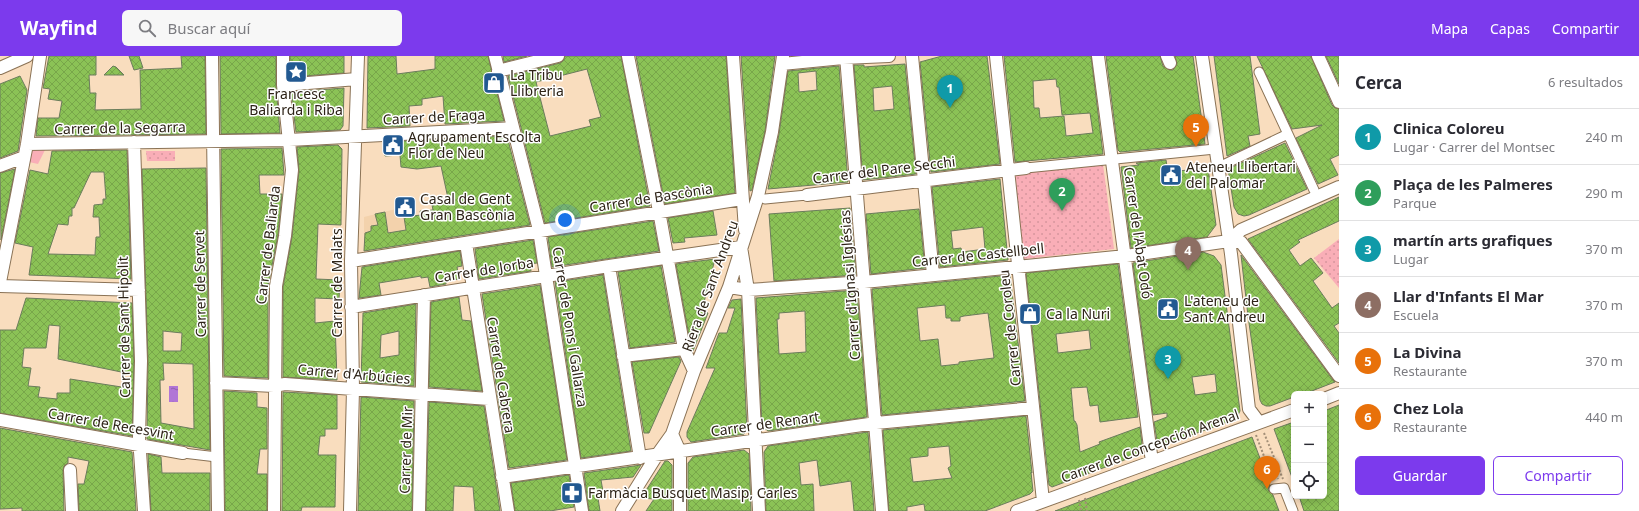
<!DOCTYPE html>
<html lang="es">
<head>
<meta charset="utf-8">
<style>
	body { margin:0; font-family:"Noto Sans",sans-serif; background:#f7f7f7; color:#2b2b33 }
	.controls { position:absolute; right:12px; bottom:12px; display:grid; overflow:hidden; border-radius:6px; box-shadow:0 2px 10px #0003 }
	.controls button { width:36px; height:36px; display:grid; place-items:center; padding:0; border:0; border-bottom:1px solid #e1e1e2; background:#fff; color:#2b2b33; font:20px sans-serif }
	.you { position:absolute; left:565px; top:164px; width:14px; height:14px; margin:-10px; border:3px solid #fff; border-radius:50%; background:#1a73e8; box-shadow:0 0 0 6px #1a73e833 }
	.badge { display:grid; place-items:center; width:26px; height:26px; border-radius:50%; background:#7c3aed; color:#fff; font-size:13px; font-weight:700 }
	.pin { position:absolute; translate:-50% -33px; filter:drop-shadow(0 1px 2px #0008) }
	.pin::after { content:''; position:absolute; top:21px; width:14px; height:12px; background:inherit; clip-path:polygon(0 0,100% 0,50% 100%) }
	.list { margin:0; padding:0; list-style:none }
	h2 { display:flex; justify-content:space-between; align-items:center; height:52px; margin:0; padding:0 16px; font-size:17px }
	h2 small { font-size:13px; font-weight:400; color:#7c7c81 }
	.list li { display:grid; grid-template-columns:26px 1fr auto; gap:12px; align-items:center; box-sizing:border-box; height:56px; padding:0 16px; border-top:1px solid #e1e1e2 }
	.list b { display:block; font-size:15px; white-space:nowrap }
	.list p { margin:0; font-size:13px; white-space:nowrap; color:#7c7c81 }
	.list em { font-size:13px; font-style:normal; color:#7c7c81 }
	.actions { display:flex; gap:8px; padding:12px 16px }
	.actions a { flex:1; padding:9px 0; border:1px solid #7c3aed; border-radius:6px; text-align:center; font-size:14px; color:#7c3aed }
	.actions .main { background:#7c3aed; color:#fff }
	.icon { flex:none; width:22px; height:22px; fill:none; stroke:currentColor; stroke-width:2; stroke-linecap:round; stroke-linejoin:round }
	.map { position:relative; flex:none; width:1339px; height:455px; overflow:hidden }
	header { display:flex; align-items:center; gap:24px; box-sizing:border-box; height:56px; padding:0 20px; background:#7c3aed; color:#fff }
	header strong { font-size:19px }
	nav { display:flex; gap:22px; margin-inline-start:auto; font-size:14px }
	.search { width:280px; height:36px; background:#f7f7f7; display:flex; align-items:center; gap:10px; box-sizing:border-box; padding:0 14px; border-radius:6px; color:#7c7c81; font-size:15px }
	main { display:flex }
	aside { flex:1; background:#fff }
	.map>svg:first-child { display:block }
</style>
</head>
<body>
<header>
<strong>Wayfind</strong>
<div class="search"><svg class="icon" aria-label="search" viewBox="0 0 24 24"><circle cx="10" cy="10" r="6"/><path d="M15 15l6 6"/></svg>Buscar aquí</div>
<nav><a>Mapa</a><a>Capas</a><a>Compartir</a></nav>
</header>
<main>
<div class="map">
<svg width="1339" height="455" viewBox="0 0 1339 455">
	<defs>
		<pattern id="park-dots" width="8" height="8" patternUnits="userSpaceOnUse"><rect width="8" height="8" fill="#f9aeb7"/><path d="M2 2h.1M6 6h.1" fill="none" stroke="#d6959d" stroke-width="1.8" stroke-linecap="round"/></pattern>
		<pattern id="water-ripples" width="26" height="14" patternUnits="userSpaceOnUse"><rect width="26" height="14" fill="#b175d6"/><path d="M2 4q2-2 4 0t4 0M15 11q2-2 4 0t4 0" fill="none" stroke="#9060ad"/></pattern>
		<pattern id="building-cross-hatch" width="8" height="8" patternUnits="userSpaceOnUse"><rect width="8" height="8" fill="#8bc256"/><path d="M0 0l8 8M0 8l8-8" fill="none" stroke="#78a64a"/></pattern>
	</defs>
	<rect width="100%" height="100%" fill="#f9ddbe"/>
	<!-- built -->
	<path fill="#f3d2ac" d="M396 153 397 156 403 155 409 188 364 195V161Z"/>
	<!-- green -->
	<path fill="#f9aeb7" d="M32 92H46L38 108 29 106Z"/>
	<!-- park -->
	<path fill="url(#park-dots)" d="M146 95H175V105H147Z
		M1103 108 1114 193 1023 203 1010 117Z
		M1339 183V232L1314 202Z"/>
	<!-- water -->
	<path fill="url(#water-ripples)" d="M169 330H178V346H169Z"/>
	<!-- building -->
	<path fill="url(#building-cross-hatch)" stroke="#6b7c5c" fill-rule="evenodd" d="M49 0H96V19H89L90 37H96L95 54 141 53 140 14 182 12 181 0H205L206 78 36 80 38 62H59L62 45 48 43 50 33 43 32Z
		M129 0H139L143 12 134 14Z
		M220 0H276V30L280 77 221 78Z
		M290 0H344V17L290 21Z
		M368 0H396L397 18 435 13V0H488L504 65 445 68 443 40 422 43V49L409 50 410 70 367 72Z
		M503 0H527L504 6Z
		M565 0H621L650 150 545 167 508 20 560 7 563 5ZM587 13 601 61 589 64 591 70 550 80 536 26Z
		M636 0H726L735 137 665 148Z
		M741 0H775L765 75 752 134 750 135Z
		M942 0H987L1000 108 931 116 920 6Z
		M1004 0H1091L1103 98 1015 106ZM1056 23 1057 31H1059L1062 59 1090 57 1093 77 1066 80 1064 60 1040 62 1039 52H1034L1033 25Z
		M1106 0H1160L1163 10 1170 14H1173L1177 8 1175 0H1193L1205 88 1120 96 1118 94Z
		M1214 0H1250L1260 78 1248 80 1250 90 1227 100Z
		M1257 0H1311L1332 49 1335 52 1339 53V99L1330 103 1338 119 1318 128 1296 82 1322 69 1292 73Z
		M1326 0H1339V28Z
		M905 8 916 118 863 124 854 9H864V11ZM892 30 894 53 874 55 873 32Z
		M113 10 116 11 124 19H104Z
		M839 10 848 126 768 133 779 78 788 15ZM816 15 817 34 799 36 798 17Z
		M20 20 27 34 18 95 0 102V28Z
		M344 32 343 70 340 74 296 76 291 36Z
		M507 80 530 169 364 195 365 177 371 175V170L378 169 375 158 385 156 388 177 406 174 404 161 421 159 420 155 433 154 432 149 449 147 441 110 417 113 401 111 400 99 385 100 383 86Z
		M1285 87 1307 133 1249 159 1244 160 1238 158 1234 151 1228 113Z
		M338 89 342 93 341 169 318 168 316 223 340 224 339 243 315 242V267L335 265 337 324 283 321V231L292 181 299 115 297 91Z
		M282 92 284 119H259L260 138H282L278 179 268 230V322L224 320 221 93Z
		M127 94 131 223 29 219 33 191 15 187 30 114 48 118 52 95ZM91 116H104L106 143H103V148L94 149 93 161H99L100 181H96L95 199 48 198 58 168 68 169 69 160H72V152H74Z
		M1166 104 1168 116 1208 112 1216 169 1207 181 1131 192 1121 111 1139 109 1136 107Z
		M205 112H206L210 394 147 383V381L148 305 142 113ZM163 275 182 277 181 295H163ZM163 307 193 308 194 373 161 367 160 324H164Z
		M15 113 1 184 0 117Z
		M1000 123 1008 204 940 211 932 131ZM983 171 985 193 962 196 961 192 953 193 951 175Z
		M1339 141V165L1298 184 1300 186 1289 194 1300 210 1311 202 1323 217 1313 225 1332 252 1339 247V267L1334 270 1339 277V307L1248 183Z
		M850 152 856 219 774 225 769 158Z
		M919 153 925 212 871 218 866 158Z
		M713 155 717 179 684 182 685 186 673 187 668 162Z
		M653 165 659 195 552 211 548 181Z
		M533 184 537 207 530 208 531 215 479 223 475 193Z
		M460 195 462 210 457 211 459 223 446 225V228L430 231 428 221 421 222V220L379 227 381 239 359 242 362 211Z
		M1203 196 1214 200 1221 209 1240 355 1238 359 1233 364 1158 391 1154 366 1167 361V357L1153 359 1133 207ZM1215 318 1217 336 1195 339 1192 321Z
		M1241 199 1333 324 1335 326 1304 338H1294V341L1270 350H1266L1262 348 1260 344 1248 260Z
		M715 203 702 254 708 257 693 295 691 291 676 208Z
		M1118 208 1138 361 1100 366 1098 349 1090 350 1087 331 1071 332 1074 365H1075L1077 369 1080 396 1100 388 1099 386 1140 371 1143 397 1052 431 1049 429 1026 217ZM1089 274 1091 293 1058 297 1056 278Z
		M661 210 675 286 630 292 618 216Z
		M603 219 631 395 581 402 555 226Z
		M1010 219 1025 345 882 359 872 233ZM945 249 946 262H951V265H960V261L964 260 988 257 994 302 959 306V308L941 310 938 283 920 285 917 252Z
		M540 229 567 404 509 412 482 238Z
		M857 234 867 361 768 375 762 370 756 242ZM805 255 806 296 779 298 777 263H779V257Z
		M459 241 462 264 471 265 482 335 429 331 431 246Z
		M26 242 132 247 134 305 132 380 0 357V274H16ZM49 269 60 270 58 303 131 318 128 332 70 323V337H57V343L38 341 40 331 28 330 31 312 22 311 24 292H46Z
		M741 243 747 375 744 378 691 386 687 381V376L715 312H706L719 277H727L735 252H728L732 244Z
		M416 248 414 330 361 326 363 257ZM399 275V299L380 302 381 279Z
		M679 301 681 305 649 377H644L632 306Z
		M224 335 257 337V351L267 352V393H260L257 418H267V455H225Z
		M283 336 337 339V373H325V380H320L318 399H336L335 451H302L301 455H282Z
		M361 341 414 345 412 455H358Z
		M429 346 484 350 500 455H475L473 431 454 430 453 455H426Z
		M1339 349V455H1304L1299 440H1324V355Z
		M1026 360 1032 417 1031 416 1033 435 1030 438 985 455H925L924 448 907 451V455H889L883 374ZM949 390 951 410 948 412 952 422 913 426 910 402 928 400V392Z
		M1294 366V424H1293L1274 373Z
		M0 372 132 396 136 455H79L78 428H84L89 405 68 401V407L64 410 63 414 64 455H22V452L0 453Z
		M868 376 874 455H854L851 425 820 430 817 404 799 407 801 429 813 428 814 455H766L764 396 768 390Z
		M1252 381 1270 429 1268 434 1273 439 1279 455H1055Z
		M744 394 749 398 751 455H688V407L693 401Z
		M148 398 161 401 162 417H210V455H151Z
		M665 405H668L672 409V455H646L654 443 641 442Z
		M641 409 633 421 601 424 604 441 598 442 600 455H589L584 417Z
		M569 419 574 451 550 455H515L511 427Z"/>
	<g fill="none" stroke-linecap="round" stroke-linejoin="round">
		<!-- pedestrian casing -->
		<g stroke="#8a7255" stroke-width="11">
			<path id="pedestrian" d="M1259 16 1314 134
				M1225 108 1288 78
				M1026 112 1215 93
				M765 143 807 139
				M183 397 217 401
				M1274 433 1284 432 1293 455"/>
		</g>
		<!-- minor casing -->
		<g stroke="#8a7255" stroke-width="14">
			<path id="minor" d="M212 0 218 455
				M495 0 539 174 582 455
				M628 0 659 155 684 293 694 315
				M733 0 745 174
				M846 0 882 455
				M912 0 933 219
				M996 0 1043 445
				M1098 0 1152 406
				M1167 0 1170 7
				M1202 0 1231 198 1249 353 1258 365
				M1318 0 1339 46
				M782 8 843 2 889 0
				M0 12 27 0
				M498 15 558 0
				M283 29 357 23
				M134 86 141 305 139 381 144 455
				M27 88 289 84 513 72
				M0 110 24 101
				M807 139 1026 112
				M1229 185 1241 174 1339 131
				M466 187 508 455
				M351 205 742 143
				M609 210 640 402
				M0 226 27 88 40 0
				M0 230 139 234
				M729 231 748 234 864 226 1126 200 1229 185 1241 186 1339 320
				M351 251 609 210 741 191 748 234 759 455
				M623 300 684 293
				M216 327 274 330 285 328 489 343
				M1324 343 1339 337
				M0 364 183 397
				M672 378 680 396V455
				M70 414 72 455
				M502 421 876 367 1033 352
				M274 455 276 230 285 180 292 114 283 29V0
				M350 455 353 333 351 205 358 0
				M419 455 424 239
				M622 455 657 399 672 378 694 315 729 231 758 140 772 76 783 0
				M1017 455C1109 421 1202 388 1294 354"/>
		</g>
		<!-- path -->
		<path stroke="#a38f78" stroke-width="2" stroke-dasharray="2 2" stroke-linecap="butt" d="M1264 377 1283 423
			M1256 379 1273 424
			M1273 403 1274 412 1278 423
			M1085 442 1087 455
			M1079 444 1081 455"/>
		<!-- pedestrian -->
		<use href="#pedestrian" stroke="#fff" stroke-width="9"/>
		<!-- minor -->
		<use href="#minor" stroke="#fff" stroke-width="12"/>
	</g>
	<!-- icons -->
	<defs>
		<g id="sight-square" transform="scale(1.15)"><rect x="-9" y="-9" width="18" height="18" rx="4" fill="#225991" stroke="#fff"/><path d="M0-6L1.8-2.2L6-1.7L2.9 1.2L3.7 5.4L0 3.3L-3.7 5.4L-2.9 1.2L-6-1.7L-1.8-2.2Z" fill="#fff"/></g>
		<g id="shop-square" transform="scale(1.15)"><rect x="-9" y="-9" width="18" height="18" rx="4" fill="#225991" stroke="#fff"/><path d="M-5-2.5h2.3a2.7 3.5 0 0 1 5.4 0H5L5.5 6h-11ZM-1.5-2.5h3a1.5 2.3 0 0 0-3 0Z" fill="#fff"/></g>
		<g id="civic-square" transform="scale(1.15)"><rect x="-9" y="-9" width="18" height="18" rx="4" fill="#225991" stroke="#fff"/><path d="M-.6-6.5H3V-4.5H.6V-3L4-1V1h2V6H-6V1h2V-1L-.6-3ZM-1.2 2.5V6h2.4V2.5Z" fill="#fff"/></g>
		<g id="pharmacy-square" transform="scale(1.15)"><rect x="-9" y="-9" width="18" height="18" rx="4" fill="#225991" stroke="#fff"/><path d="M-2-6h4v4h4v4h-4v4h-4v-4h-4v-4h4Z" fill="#fff"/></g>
	</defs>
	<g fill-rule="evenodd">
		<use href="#sight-square" x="296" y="16"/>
		<use href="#shop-square" x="494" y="27"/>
		<use href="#civic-square" x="393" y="89"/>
		<use href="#civic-square" x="1171" y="119"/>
		<use href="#civic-square" x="405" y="151"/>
		<use href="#civic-square" x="1168" y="253"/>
		<use href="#shop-square" x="1030" y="258"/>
		<use href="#pharmacy-square" x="572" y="437"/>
	</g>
	<g text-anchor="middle" stroke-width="3" stroke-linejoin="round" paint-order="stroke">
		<!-- poi labels -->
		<g font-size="14" fill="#2d2317" stroke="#fff" text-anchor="start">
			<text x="510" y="24">La Tribu<tspan x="510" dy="16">Llibreria</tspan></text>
			<text x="296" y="43" text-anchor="middle">Francesc<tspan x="296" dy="16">Baliarda i Riba</tspan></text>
			<text x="408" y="86">Agrupament Escolta<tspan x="408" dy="16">Flor de Neu</tspan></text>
			<text x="1186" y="116">Ateneu Llibertari<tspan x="1186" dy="16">del Palomar</tspan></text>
			<text x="420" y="148">Casal de Gent<tspan x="420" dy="16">Gran Bascònia</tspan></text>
			<text x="1184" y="250">L'ateneu de<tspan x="1184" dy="16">Sant Andreu</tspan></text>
			<text x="1046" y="263">Ca la Nuri</text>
			<text x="588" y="442">Farmàcia Busquet Masip, Carles</text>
		</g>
		<!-- street labels -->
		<g font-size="14" fill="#2d2317" stroke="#fff">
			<text transform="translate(434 61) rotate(-3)" y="5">Carrer de Fraga</text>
			<text transform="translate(120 72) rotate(-1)" y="5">Carrer de la Segarra</text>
			<text transform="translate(884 114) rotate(-7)" y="5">Carrer del Pare Secchi</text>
			<text transform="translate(651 142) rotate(-9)" y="5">Carrer de Bascònia</text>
			<text transform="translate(1138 177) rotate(82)" y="5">Carrer de l'Abat Odó</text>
			<text transform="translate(268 189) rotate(-83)" y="5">Carrer de Baliarda</text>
			<text transform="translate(978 199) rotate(-6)" y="5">Carrer de Castellbell</text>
			<text transform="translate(484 214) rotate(-9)" y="5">Carrer de Jorba</text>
			<text transform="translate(337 227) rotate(-90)" y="5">Carrer de Malats</text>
			<text transform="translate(200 228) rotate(-91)" y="5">Carrer de Servet</text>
			<text transform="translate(850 229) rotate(-94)" y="5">Carrer d'Ignasi Iglésias</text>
			<text transform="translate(710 230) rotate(-70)" y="5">Riera de Sant Andreu</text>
			<text transform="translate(124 271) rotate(-91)" y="5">Carrer de Sant Hipòlit</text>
			<text transform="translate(570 271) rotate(81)" y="5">Carrer de Pons i Gallarza</text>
			<text transform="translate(1010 272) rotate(-96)" y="5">Carrer de Coroleu</text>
			<text transform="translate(354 318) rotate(5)" y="5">Carrer d'Arbúcies</text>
			<text transform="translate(501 319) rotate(81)" y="5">Carrer de Cabrera</text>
			<text transform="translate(111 368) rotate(10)" y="5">Carrer de Recesvint</text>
			<text transform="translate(765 368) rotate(-8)" y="5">Carrer de Renart</text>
			<text transform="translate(1150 390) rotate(-20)" y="5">Carrer de Concepción Arenal</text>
			<text transform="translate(406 394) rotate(-88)" y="5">Carrer de Mir</text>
		</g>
	</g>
</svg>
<div class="controls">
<button>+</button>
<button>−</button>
<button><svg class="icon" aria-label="locate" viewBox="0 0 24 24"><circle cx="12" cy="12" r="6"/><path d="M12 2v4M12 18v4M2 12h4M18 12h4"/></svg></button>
</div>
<div class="you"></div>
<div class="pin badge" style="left:950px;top:52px;background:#0f9aa8">1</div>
<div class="pin badge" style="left:1062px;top:155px;background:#2e9e5b">2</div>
<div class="pin badge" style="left:1168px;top:323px;background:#0f9aa8">3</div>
<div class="pin badge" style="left:1188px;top:214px;background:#8d6e63">4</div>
<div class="pin badge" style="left:1196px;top:91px;background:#e8710a">5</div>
<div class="pin badge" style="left:1267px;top:433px;background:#e8710a">6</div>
</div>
<aside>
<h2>Cerca<small>6 resultados</small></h2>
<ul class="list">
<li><span class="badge" style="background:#0f9aa8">1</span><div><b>Clinica Coloreu</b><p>Lugar · Carrer del Montsec</p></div><em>240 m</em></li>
<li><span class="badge" style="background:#2e9e5b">2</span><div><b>Plaça de les Palmeres</b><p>Parque</p></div><em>290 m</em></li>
<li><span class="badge" style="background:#0f9aa8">3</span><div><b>martín arts grafiques</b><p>Lugar</p></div><em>370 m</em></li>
<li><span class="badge" style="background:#8d6e63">4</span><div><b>Llar d'Infants El Mar</b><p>Escuela</p></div><em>370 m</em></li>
<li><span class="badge" style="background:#e8710a">5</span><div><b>La Divina</b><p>Restaurante</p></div><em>370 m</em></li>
<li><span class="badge" style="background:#e8710a">6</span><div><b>Chez Lola</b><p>Restaurante</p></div><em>440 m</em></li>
</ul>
<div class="actions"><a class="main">Guardar</a><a>Compartir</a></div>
</aside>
</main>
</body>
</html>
